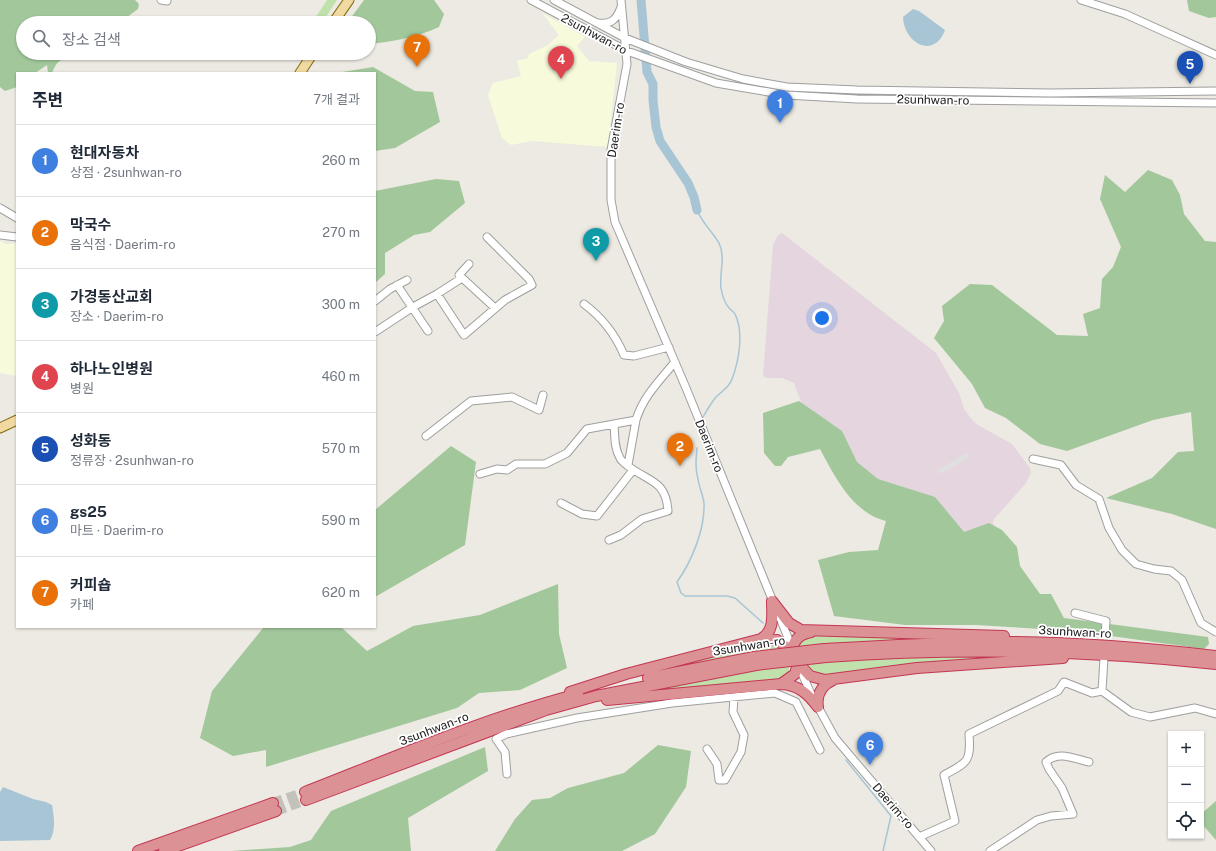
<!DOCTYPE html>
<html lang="ko">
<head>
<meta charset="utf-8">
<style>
	body { margin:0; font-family:"Public Sans","Noto Sans KR",sans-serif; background:#f2f2f3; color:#1f2937 }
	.controls { position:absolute; right:12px; bottom:12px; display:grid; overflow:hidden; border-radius:0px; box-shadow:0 1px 3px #0004 }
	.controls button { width:36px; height:36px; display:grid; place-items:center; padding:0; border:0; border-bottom:1px solid #e0e1e3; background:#fff; color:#1f2937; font:20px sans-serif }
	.you { position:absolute; left:822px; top:318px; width:14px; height:14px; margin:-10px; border:3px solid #fff; border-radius:50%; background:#1a73e8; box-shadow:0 0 0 6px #1a73e833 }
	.badge { display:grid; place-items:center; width:26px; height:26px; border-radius:50%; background:#b22915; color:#fff; font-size:13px; font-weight:700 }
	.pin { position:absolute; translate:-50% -33px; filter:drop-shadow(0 1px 2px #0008) }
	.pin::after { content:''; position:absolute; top:21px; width:14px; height:12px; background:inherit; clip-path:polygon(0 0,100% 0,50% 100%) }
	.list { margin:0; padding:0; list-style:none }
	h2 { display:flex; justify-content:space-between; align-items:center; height:52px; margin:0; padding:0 16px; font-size:17px }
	h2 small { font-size:13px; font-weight:400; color:#747a83 }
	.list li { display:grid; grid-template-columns:26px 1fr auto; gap:12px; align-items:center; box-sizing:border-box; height:72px; padding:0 16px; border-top:1px solid #e0e1e3 }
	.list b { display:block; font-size:15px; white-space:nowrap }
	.list p { margin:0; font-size:13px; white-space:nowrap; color:#747a83 }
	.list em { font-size:13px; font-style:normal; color:#747a83 }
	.icon { flex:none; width:22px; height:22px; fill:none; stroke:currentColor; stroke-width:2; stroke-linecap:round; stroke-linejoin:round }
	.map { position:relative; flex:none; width:1216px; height:851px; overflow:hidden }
	.search { position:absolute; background:#fff; box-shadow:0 1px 3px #0004; left:16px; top:16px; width:360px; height:44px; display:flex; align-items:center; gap:10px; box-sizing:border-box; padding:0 14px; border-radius:22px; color:#747a83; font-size:15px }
	.panel { position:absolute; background:#fff; box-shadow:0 1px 3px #0004; left:16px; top:72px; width:360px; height:556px; border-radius:0px }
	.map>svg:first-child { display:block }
</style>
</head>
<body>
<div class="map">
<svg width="1216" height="851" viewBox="0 0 1216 851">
	<rect width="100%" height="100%" fill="#eceae2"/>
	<!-- industrial -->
	<path fill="#e4d5df" d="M782 233 936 353 959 393 964 409 970 417 976 424 1012 444 1030 468 1031 472 1026 483 994 519 993 523 995 528 969 573 857 488 803 407 794 383 782 378H767L763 376 773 245 778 235Z"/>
	<!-- education -->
	<path fill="#f7fbdc" d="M542 13 585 37 577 46 589 61 617 63 608 147 532 141 511 145 502 138 488 95 493 83 521 76 517 61 528 58 529 54 548 45 559 35Z
		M0 241 6 244 17 243V376L0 373Z"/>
	<!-- grass -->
	<path fill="#c0e1ac" d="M327 0H337L322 23H312Z
		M807 635 1020 639 823 644 826 661 880 656H1034L836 676 816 675 807 667 797 645Z
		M762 641 780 646 789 664V674L783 680 624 695 776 667 772 650 617 680Z"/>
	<!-- forest -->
	<path fill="#a2c79b" d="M0 0H135L139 4 138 9 119 23H23V53H78C66 63 60 53 52 73H48L47 65 35 73H17V87L5 91 0 87Z
		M364 0H434L444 14 439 27C417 37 395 41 371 44L369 23H357L350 19Z
		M1187 0H1216V17L1209 18 1189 11Z
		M373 67 415 91 433 92 440 122 395 148 375 151V73H336Z
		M1148 170 1172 180 1180 195 1184 214 1205 241 1216 242V529L1172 514 1106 498 1152 478 1178 452 1194 451 1191 412 1153 420 1067 451 1040 444 1006 418 985 408 972 384 934 338 944 321 942 306 970 284 992 285 1057 335 1088 336 1083 314 1100 308 1102 279 1113 267 1121 247 1100 199 1105 175 1125 192Z
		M436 179 459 181 465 203 430 232 414 235 385 253V274L375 283V191Z
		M799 401 842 431 857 462 878 479 935 497 964 532 989 523 1002 530 1017 547 1020 566 1040 594H1051L1064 618 1208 637 1209 644 1204 649 1075 631 976 625H905L834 616 818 560 849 552 878 550 886 521C853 513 835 477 820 449L788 457 781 466H775L764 453 763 413Z
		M451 446 476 462 465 545 375 597V510Z
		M558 584 559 634 567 668 520 690 479 693 457 708 266 767V750L233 756 200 738 212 691 264 627H341L367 651 413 626 480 615Z
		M658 745 691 751 686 787 655 834 622 851H495L515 819 532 800 550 798 568 788 624 773Z
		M485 747 488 771 408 818 411 851H231L290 847 311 840 331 811Z
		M1216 801V840L1201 823V814Z"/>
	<!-- parking -->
	<path fill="#dfdfdf" d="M967 453 969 458 940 474 937 470Z"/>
	<!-- water -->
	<path fill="#a7c5d5" d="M913 9 919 11 945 30C934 60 904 43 903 17Z
		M3 787 33 799 46 802 52 805C54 816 56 830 50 840L0 841V792Z"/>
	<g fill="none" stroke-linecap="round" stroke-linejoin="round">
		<!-- stream -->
		<path stroke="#a7c5d5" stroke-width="1.5" d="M697 210C702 223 712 231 719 243 726 257 719 274 721 288 722 295 725 303 729 308 731 310 734 312 735 314 744 332 739 361 732 379 729 388 722 391 716 397 711 403 707 410 703 417L704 424
			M697 448C696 459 695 468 698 479 699 487 703 495 704 503 705 529 692 561 677 582L681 593 685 596H727L735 598 763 623
			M846 760 891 816 883 851"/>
		<!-- river -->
		<path stroke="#a7c5d5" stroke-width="9" d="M641 0 647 72 653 84V100L656 127 660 141 688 183 694 197 697 210"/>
		<!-- highway-tunnel -->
		<path stroke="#c2c1ba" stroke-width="10" stroke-dasharray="10 5" stroke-linecap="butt" d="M273 803 305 792
			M276 811 306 800"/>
		<!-- minor casing -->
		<g stroke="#9f9f9f" stroke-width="9">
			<path id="minor" d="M161 0 167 1
				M531 0 627 51 716 83 786 95 857 99 1216 103
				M554 0 625 38 686 62 743 79 787 87 857 90 1051 93 1216 91
				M621 0 627 64 611 150V200L615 222 686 388 774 604
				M1081 0 1125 14 1216 55
				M598 23C611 25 617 19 621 7
				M0 208 17 218
				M0 235 17 237
				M469 264 459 275 495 308
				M397 285 428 331
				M437 294 462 278
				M375 301 390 289 407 280
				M584 304C603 318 615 334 624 355L634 356 669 347
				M375 332 413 307 437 294 464 335 505 300 532 285 529 279 487 237
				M426 436 471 401 512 397 539 410 543 395
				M1033 459 1061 465 1076 485 1099 499 1109 528 1122 550 1136 564 1154 569 1171 571 1182 580 1201 623 1216 632
				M628 465 636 420
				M480 474 497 469 507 470 516 464H545L567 453 587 429 636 420C643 397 659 381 675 362
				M561 503 582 514 597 516 633 470
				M609 540 621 535 642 519 668 511C666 480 649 482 628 466 625 463 621 461 620 458 614 448 615 436 614 424
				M778 613 793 650
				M1075 613 1106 621 1105 636
				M800 669 811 694 835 738 931 851
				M1102 691 1104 658
				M707 749 717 764 719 780H725L741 752 744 735 733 712 734 697
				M507 774 505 752 496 739 506 734 577 718 672 703 775 693 796 702 820 750
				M919 837 955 821 944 775C968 762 971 762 969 734L1058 691 1064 682 1092 693 1102 691 1131 712 1150 717 1195 708 1216 714
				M990 851 1037 820 1051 816 1073 814 1062 788 1049 769 1046 762C1058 750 1075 759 1089 762"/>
		</g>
		<!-- major casing -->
		<g stroke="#836c0f" stroke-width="11">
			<path id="major" d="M333 23 349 0
				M300 73 313 53
				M0 428 17 420"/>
		</g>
		<!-- highway casing -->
		<g stroke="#c33654" stroke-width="12">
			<path id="highway" d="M772 601 789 623 801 630 1004 636
				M761 639C775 631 772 615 772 601
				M824 649C877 646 929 643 982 642 1060 641 1139 647 1216 656
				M793 652C792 640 800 634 811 632
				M826 657C956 648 1086 650 1216 664
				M798 663 810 676 825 680 917 668 1063 658
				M648 678 754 657
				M781 684 795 674 798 663
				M570 692 626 674 761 639 777 640 793 652
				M607 700 781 684C799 685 808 694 818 707
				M818 707C816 695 822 685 833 680
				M305 792C395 757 485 718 578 694
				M306 800 546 710 596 696 756 665
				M138 851 273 803
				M164 851 276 811"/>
		</g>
		<!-- minor -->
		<use href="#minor" stroke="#fff" stroke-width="7"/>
		<!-- major -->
		<use href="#major" stroke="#f1d9a2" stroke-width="9"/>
		<!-- highway -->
		<use href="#highway" stroke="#dc9195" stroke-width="10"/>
		<!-- highway-bridge casing -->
		<g stroke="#c33654" stroke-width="12" stroke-linecap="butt">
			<path id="highway-bridge" d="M754 657 824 649
				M756 665 826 657"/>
		</g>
		<!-- highway-bridge -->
		<use href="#highway-bridge" stroke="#dc9195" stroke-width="10"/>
	</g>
	<g text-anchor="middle" stroke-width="3.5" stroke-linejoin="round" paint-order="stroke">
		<!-- street labels -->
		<g font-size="12" fill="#1b1b1b" stroke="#fff">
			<text transform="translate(594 34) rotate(28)" y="4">2sunhwan-ro</text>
			<text transform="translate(933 100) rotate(1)" y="4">2sunhwan-ro</text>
			<text transform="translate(616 130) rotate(-81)" y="4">Daerim-ro</text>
			<text transform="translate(709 446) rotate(68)" y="4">Daerim-ro</text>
			<text transform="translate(1075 632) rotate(3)" y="4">3sunhwan-ro</text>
			<text transform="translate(749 646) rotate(-9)" y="4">3sunhwan-ro</text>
			<text transform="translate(434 729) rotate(-21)" y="4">3sunhwan-ro</text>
			<text transform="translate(893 806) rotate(49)" y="4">Daerim-ro</text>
		</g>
	</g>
</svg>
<div class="controls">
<button>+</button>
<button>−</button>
<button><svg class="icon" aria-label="locate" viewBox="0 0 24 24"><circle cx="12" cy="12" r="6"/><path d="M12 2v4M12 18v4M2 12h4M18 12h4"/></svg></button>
</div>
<div class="you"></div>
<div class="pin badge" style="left:780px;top:123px;background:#3f7fe0">1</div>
<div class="pin badge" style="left:680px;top:466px;background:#e8710a">2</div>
<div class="pin badge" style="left:596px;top:261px;background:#0f9aa8">3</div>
<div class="pin badge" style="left:561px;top:79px;background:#e0444e">4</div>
<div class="pin badge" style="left:1190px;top:84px;background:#1a4fb4">5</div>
<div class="pin badge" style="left:870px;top:765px;background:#3f7fe0">6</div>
<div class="pin badge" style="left:417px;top:67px;background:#e8710a">7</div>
<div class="search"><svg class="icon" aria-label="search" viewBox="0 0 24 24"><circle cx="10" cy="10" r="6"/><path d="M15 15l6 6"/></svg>장소 검색</div>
<section class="panel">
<h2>주변<small>7개 결과</small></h2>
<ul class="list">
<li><span class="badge" style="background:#3f7fe0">1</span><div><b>현대자동차</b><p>상점 · 2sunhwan-ro</p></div><em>260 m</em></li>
<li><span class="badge" style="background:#e8710a">2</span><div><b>막국수</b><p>음식점 · Daerim-ro</p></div><em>270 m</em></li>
<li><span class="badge" style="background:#0f9aa8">3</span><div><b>가경동산교회</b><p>장소 · Daerim-ro</p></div><em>300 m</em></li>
<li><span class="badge" style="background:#e0444e">4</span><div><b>하나노인병원</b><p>병원</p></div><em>460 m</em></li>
<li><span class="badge" style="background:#1a4fb4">5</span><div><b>성화동</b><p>정류장 · 2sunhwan-ro</p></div><em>570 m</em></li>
<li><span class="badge" style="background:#3f7fe0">6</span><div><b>gs25</b><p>마트 · Daerim-ro</p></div><em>590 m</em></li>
<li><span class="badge" style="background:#e8710a">7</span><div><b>커피숍</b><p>카페</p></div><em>620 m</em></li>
</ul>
</section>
</div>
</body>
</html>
